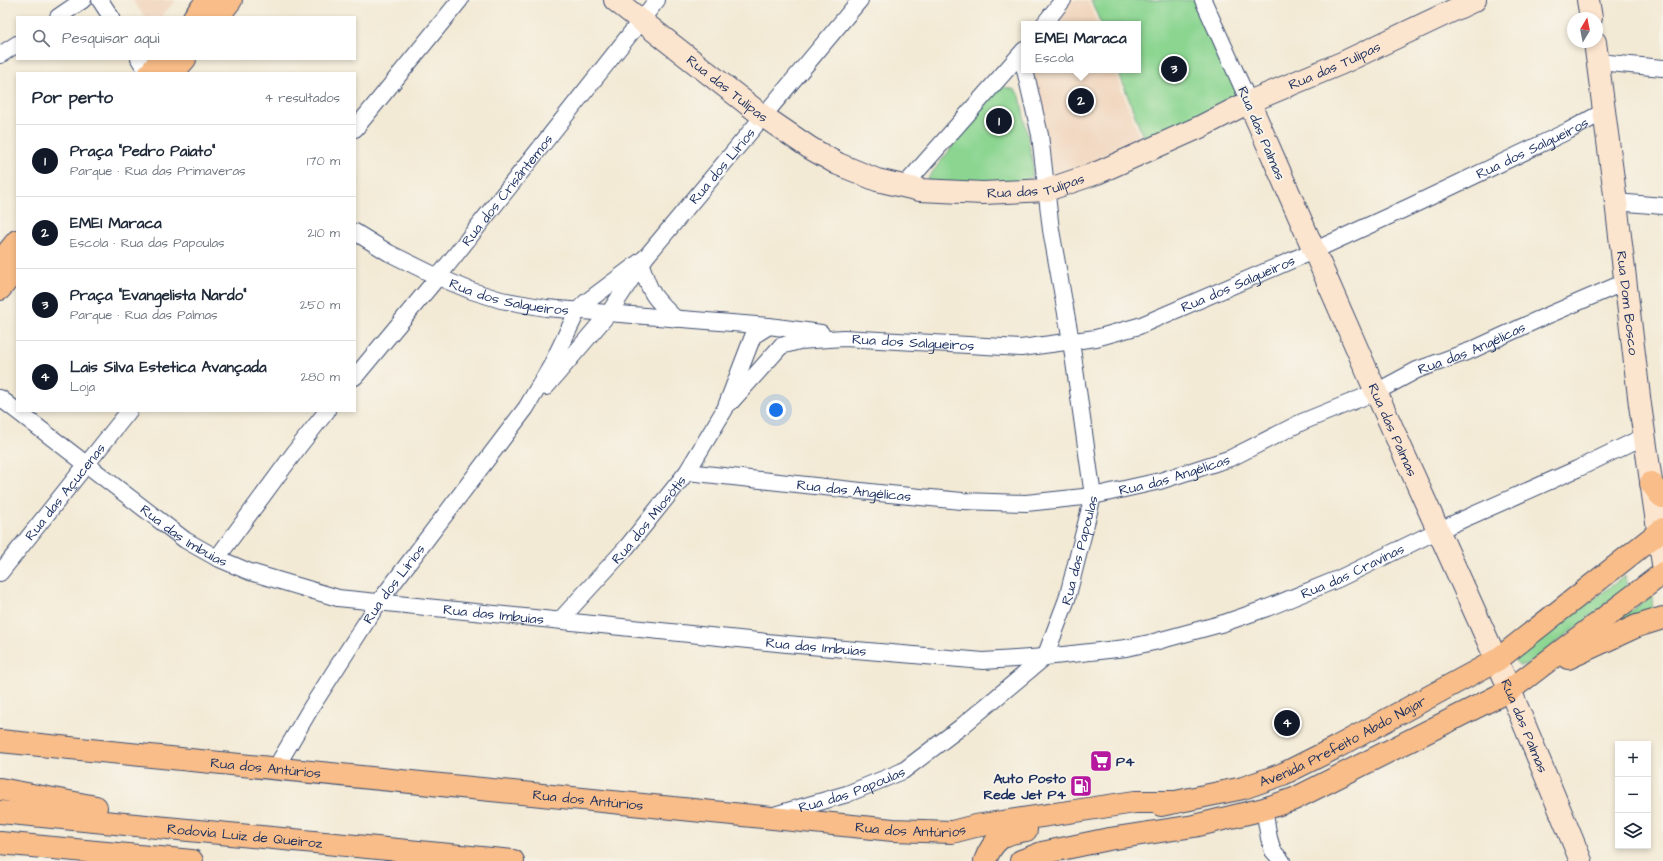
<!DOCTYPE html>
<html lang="pt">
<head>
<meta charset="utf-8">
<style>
	body { margin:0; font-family:"Architects Daughter",sans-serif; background:#f6f6f7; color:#1f2937 }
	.controls { position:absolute; right:12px; bottom:12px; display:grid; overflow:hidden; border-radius:0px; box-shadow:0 2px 6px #0003 }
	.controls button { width:36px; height:36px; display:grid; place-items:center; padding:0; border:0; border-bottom:1px solid #e0e1e3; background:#fff; color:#1f2937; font:20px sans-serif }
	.compass { position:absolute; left:1567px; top:12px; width:36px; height:36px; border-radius:50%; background:#fff; box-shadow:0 2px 6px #0003; rotate:10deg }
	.you { position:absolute; left:776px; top:410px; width:14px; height:14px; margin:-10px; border:3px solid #fff; border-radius:50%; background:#1a73e8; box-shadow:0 0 0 6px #1a73e833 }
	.badge { display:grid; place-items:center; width:26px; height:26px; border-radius:50%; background:#111827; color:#fff; font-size:13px; font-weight:700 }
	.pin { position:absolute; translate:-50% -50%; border:2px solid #fff; box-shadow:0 1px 4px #0006 }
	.popup { position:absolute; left:1021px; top:21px; width:120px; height:52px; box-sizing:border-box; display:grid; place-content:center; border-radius:0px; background:#fff; filter:drop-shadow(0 1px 3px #0005); font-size:13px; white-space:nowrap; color:#747a83 }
	.popup b { font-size:15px; color:#1f2937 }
	.popup::after { content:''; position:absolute; left:50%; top:100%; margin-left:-8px; border:8px solid transparent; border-top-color:#fff }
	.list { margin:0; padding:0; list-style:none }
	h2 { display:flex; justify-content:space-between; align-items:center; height:52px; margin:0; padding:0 16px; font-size:17px }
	h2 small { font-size:13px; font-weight:400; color:#747a83 }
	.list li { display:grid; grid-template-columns:26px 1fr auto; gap:12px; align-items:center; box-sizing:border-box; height:72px; padding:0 16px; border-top:1px solid #e0e1e3 }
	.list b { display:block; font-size:15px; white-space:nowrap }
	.list p { margin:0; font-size:13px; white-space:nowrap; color:#747a83 }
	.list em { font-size:13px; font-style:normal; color:#747a83 }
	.icon { flex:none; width:22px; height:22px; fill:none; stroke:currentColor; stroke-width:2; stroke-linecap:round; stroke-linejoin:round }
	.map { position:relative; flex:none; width:1663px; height:861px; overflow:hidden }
	.search { position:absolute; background:#fff; box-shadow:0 2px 6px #0003; left:16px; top:16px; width:340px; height:44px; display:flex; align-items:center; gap:10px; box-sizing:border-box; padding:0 14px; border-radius:0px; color:#747a83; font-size:15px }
	.panel { position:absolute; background:#fff; box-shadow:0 2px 6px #0003; left:16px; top:72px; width:340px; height:340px; border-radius:0px }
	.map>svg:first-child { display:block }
</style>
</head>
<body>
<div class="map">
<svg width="1663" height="861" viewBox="0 0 1663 861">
	<rect width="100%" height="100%" fill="#f7f3e8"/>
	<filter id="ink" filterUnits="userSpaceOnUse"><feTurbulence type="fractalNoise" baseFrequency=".025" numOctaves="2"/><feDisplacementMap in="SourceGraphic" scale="8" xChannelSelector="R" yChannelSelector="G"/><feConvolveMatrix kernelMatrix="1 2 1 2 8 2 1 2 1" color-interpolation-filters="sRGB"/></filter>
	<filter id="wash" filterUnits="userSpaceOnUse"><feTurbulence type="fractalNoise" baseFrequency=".012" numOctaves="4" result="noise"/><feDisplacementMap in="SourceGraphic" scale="16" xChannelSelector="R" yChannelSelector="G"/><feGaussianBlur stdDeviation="0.9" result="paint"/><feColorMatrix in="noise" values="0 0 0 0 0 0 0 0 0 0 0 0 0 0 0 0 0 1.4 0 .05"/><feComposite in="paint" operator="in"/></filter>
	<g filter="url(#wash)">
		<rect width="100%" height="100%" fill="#f3ead5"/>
		<!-- built -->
		<path fill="#f1d5bd" d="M132 0H176L161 17H145Z
			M1067 0H1088L1097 24H1050Z
			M1030 70H1114L1143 146 1051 179Z"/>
		<!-- green -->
		<path fill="#8bd591" stroke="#538278" d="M1091 0H1195L1249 102 1146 145 1118 70H1138V24H1101Z
			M1005 87 1015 90 1020 96 1033 165 1032 176 1024 182 928 185V178L996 90Z
			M1625 576 1627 588 1527 665H1519L1515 661 1518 655Z
			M1652 596 1653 615 1613 626 1618 620Z"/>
	</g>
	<g filter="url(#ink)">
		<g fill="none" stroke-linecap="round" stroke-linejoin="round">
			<!-- minor casing -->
			<g stroke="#3b4b70" stroke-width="18">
				<g id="minor">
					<path d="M100 0 111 17"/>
					<path d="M1203 0 1249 102"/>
					<path d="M58 17 83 0"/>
					<path d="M1044 24 1063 0"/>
					<path d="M0 55 17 44"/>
					<path d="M139 59 148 73"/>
					<path d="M1598 62 1663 68"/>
					<path d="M355 129 460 0"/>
					<path d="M904 186 1024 50"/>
					<path d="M1616 202 1663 206"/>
					<path id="s1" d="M355 232 389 253 438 277 472 291 501 300 546 308 769 326 821 333"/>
					<path d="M641 264C650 294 654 298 676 319"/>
					<path id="s2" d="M781 346 799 341 844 338 1021 348 1096 338 1139 326 1313 251 1411 206 1568 131 1605 111"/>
					<path id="s3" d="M355 377 438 277 657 0"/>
					<path id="s4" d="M546 387 609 313 645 258 860 0"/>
					<path id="s5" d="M0 398 185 540 217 558 250 572 338 598 787 644 983 661 1045 657 1126 648 1154 642 1224 623 1267 608 1338 579 1439 530 1577 469 1645 436"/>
					<path d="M731 402 781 346"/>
					<path id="s6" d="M687 472 879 493 962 501 1026 503 1093 496 1160 481 1231 458 1302 422 1376 392 1417 370 1472 350 1537 320 1625 282"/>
					<path d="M217 558 300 445 327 411"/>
					<path id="s7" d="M0 573 129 411"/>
					<path id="s8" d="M560 620 626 548 687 472 725 409 753 336 769 326"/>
					<path id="s9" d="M275 769 312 706 379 602 526 408 551 366 578 310 585 303 645 258"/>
					<path d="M1264 809 1269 838 1273 851 1282 861"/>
					<path id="s10" d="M774 815 847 794 903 771 961 727 1045 657 1067 599 1093 496 1071 341 1051 230 1040 135 1025 70"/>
				</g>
			</g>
			<!-- secondary casing -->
			<g stroke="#3b4b70" stroke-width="24">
				<g id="secondary">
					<path id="s11" d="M615 0 763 116 810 148 838 164 877 180 920 190 983 193 1047 190 1097 173 1200 127 1249 102 1342 63 1475 0"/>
					<path d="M1588 0 1591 18"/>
					<path id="s12" d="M1595 42 1616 202 1640 405 1663 564"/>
					<path id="s13" d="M1249 102 1376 392 1510 690 1581 861"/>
				</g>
			</g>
			<!-- primary casing -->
			<g stroke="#3b4b70" stroke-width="24">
				<g id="primary">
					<path d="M194 17 208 0"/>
					<path d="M218 17 231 0"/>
					<path d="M150 73 161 59"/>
					<path d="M173 73 185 59"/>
					<path d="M0 262 17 241"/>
					<path d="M0 289 17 268"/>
					<path d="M1651 483 1660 495 1663 497"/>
					<path d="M1568 658 1637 626 1663 618"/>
					<path id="s14" d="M0 741 893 830 952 832 975 826 1135 802H1175"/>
					<path id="s15" d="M1161 805 1243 788 1283 774 1337 747 1497 660 1663 529"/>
					<path d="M985 861C993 839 1004 833 1026 830"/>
					<path d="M1021 861 1042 853 1109 839 1194 826 1264 809 1294 799 1510 690 1663 573"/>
				</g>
			</g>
			<!-- motorway casing -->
			<g stroke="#3b4b70" stroke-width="24">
				<g id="motorway">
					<path d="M0 789 96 807"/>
					<path id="s16" d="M0 812 513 861"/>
					<path d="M0 843 192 861"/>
				</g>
			</g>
			<!-- minor -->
			<use href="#minor" stroke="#fff" stroke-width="16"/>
			<!-- secondary -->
			<use href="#secondary" stroke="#fce5cf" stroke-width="22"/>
			<!-- primary -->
			<use href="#primary" stroke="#f8bd88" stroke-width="22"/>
			<!-- motorway -->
			<use href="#motorway" stroke="#f8bd88" stroke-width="22"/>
		</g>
	</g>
	<!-- icons -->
	<defs>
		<g id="supermarket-square" transform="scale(1.15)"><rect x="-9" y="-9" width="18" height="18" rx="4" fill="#b5179e" stroke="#f7f3e8"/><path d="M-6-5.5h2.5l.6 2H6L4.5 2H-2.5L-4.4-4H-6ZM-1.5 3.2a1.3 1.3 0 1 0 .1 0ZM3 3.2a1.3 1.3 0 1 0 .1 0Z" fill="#fff"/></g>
		<g id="fuel-square" transform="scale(1.15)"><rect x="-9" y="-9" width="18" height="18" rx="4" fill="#b5179e" stroke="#f7f3e8"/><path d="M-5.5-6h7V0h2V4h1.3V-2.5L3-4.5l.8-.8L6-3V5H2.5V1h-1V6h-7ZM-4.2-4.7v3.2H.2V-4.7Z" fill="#fff"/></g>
	</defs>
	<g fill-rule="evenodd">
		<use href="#supermarket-square" x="1101" y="761"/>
		<use href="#fuel-square" x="1081" y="786"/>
	</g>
	<g text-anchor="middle" stroke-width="4" stroke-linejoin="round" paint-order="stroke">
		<!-- street labels -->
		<g font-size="14" fill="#1b2f5e" stroke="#f7f3e8">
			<text dy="5" stroke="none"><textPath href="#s11" startOffset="804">Rua das Tulipas</textPath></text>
			<text dy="5" stroke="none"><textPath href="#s11" startOffset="143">Rua das Tulipas</textPath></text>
			<text transform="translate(1262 133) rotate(67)" y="5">Rua das Palmas</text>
			<text dy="5" stroke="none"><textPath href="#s2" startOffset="793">Rua dos Salgueiros</textPath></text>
			<text dy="5" stroke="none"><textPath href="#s4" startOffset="283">Rua dos Lírios</textPath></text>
			<text dy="5" stroke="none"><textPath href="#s11" startOffset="480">Rua das Tulipas</textPath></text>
			<text dy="5" stroke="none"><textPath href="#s3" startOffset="241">Rua dos Crisântemos</textPath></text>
			<text dy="5" stroke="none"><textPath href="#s2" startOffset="469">Rua dos Salgueiros</textPath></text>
			<text dy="5" stroke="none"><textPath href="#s1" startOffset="169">Rua dos Salgueiros</textPath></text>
			<text dy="5" stroke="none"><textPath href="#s12" startOffset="263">Rua Dom Bosco</textPath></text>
			<text dy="5" stroke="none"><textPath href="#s2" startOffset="133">Rua dos Salgueiros</textPath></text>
			<text dy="5" stroke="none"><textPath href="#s6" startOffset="816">Rua das Angélicas</textPath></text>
			<text dy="5" stroke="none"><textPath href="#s13" startOffset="358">Rua das Palmas</textPath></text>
			<text dy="5" stroke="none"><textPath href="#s6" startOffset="492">Rua das Angélicas</textPath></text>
			<text dy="5" stroke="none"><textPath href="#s6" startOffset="168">Rua das Angélicas</textPath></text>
			<text dy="5" stroke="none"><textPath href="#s7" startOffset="104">Rua das Açucenas</textPath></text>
			<text dy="5" stroke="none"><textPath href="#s8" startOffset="134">Rua dos Miosótis</textPath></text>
			<text dy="5" stroke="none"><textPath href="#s5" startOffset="230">Rua das Imbuias</textPath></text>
			<text dy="5" stroke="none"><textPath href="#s10" startOffset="431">Rua das Papoulas</textPath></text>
			<text dy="5" stroke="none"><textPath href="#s5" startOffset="1429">Rua das Cravinas</textPath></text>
			<text dy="5" stroke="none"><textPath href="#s9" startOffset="220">Rua dos Lírios</textPath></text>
			<text dy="5" stroke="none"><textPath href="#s5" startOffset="554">Rua das Imbuias</textPath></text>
			<text dy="5" stroke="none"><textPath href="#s5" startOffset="878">Rua das Imbuias</textPath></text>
			<text dy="5" stroke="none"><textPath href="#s13" startOffset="682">Rua das Palmas</textPath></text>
			<text dy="5" stroke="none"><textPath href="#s15" startOffset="194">Avenida Prefeito Abdo Najar</textPath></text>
			<text dy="5" stroke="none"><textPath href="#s14" startOffset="267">Rua dos Antúrios</textPath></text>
			<text dy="5" stroke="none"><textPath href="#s10" startOffset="82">Rua das Papoulas</textPath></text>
			<text dy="5" stroke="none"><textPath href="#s14" startOffset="591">Rua dos Antúrios</textPath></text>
			<text dy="5" stroke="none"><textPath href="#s14" startOffset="915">Rua dos Antúrios</textPath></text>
			<text dy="5" stroke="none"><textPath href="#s16" startOffset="246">Rodovia Luiz de Queiroz</textPath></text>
		</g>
		<!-- poi labels -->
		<g font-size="14" font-weight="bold" fill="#1b2f5e" stroke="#f7f3e8" text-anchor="start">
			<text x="1116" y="766">P4</text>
			<text x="1066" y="783" text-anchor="end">Auto Posto<tspan x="1066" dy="16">Rede Jet P4</tspan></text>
		</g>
	</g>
</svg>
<div class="controls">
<button>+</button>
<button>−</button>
<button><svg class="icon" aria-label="layers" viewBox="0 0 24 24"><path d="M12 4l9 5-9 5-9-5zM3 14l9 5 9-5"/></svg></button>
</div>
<svg class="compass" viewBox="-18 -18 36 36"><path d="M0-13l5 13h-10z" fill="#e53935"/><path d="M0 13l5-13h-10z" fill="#747a83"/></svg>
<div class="you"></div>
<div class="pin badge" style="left:999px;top:121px">1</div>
<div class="pin badge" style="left:1081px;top:101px">2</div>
<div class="popup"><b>EMEI Maraca</b>Escola</div>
<div class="pin badge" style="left:1174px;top:69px">3</div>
<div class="pin badge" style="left:1287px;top:723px">4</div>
<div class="search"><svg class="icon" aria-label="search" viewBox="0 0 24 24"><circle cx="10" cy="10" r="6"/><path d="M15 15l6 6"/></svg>Pesquisar aqui</div>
<section class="panel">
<h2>Por perto<small>4 resultados</small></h2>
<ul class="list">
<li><span class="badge">1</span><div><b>Praça &quot;Pedro Paiato&quot;</b><p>Parque · Rua das Primaveras</p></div><em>170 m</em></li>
<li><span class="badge">2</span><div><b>EMEI Maraca</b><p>Escola · Rua das Papoulas</p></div><em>210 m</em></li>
<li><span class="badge">3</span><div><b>Praça &quot;Evangelista Nardo&quot;</b><p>Parque · Rua das Palmas</p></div><em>250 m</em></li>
<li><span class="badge">4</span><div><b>Lais Silva Estetica Avançada</b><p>Loja</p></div><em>280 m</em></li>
</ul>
</section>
</div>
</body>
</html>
